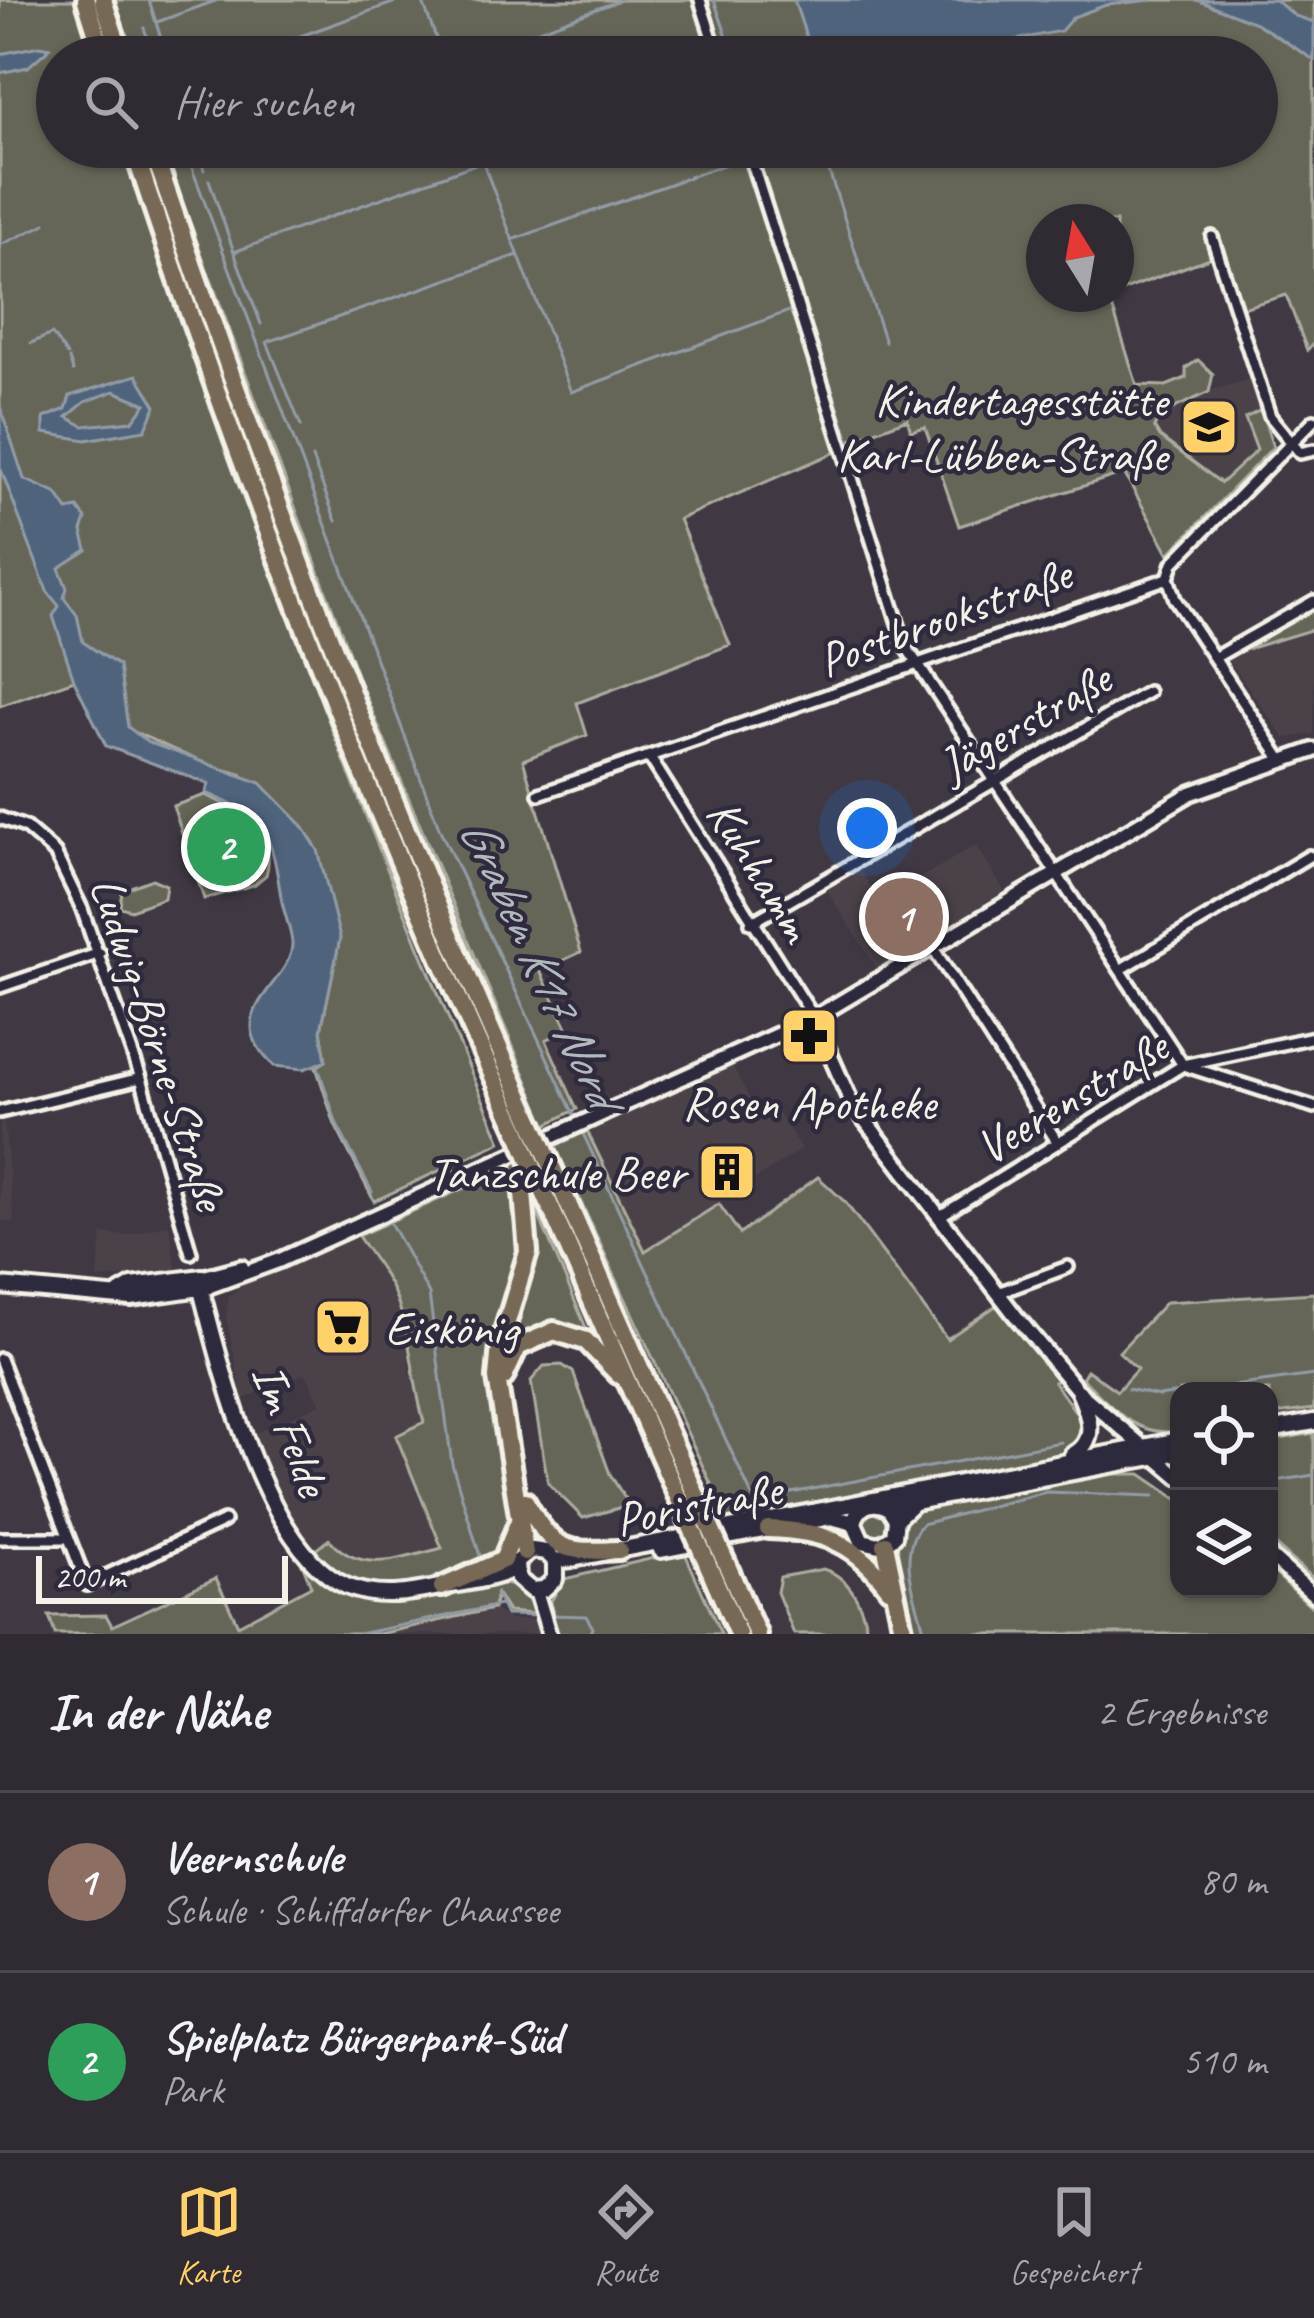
<!DOCTYPE html>
<html lang="de">
<head>
<meta charset="utf-8">
<style>
	body { margin:0; font-family:Caveat,sans-serif; background:#38333b; color:#f1f3f6 }
	.controls { position:absolute; right:36px; bottom:36px; display:grid; overflow:hidden; border-radius:24px; box-shadow:0 3px 9px #0004 }
	.controls button { width:108px; height:108px; display:grid; place-items:center; padding:0; border:0; border-bottom:3px solid #4b474e; background:#302b33; color:#f1f3f6; font:60px sans-serif }
	.compass { position:absolute; left:1026px; top:204px; width:108px; height:108px; border-radius:50%; background:#302b33; box-shadow:0 3px 9px #0004; rotate:349deg }
	.scale { position:absolute; left:36px; bottom:30px; width:252px; box-sizing:border-box; padding-left:12px; border:6px solid #f4f1e8; border-top:0; font-size:33px; line-height:42px; white-space:nowrap; color:#f4f1e8; -webkit-text-stroke:9px #2f2a3d; paint-order:stroke }
	.you { position:absolute; left:867px; top:828px; width:42px; height:42px; margin:-30px; border:9px solid #fff; border-radius:50%; background:#1a73e8; box-shadow:0 0 0 18px #1a73e833 }
	.badge { display:grid; place-items:center; width:78px; height:78px; border-radius:50%; background:#ffd166; color:#fff; font-size:39px; font-weight:700 }
	.pin { position:absolute; translate:-50% -50%; border:6px solid #fff; box-shadow:0 3px 12px #0006 }
	.list { margin:0; padding:0; list-style:none }
	h2 { display:flex; justify-content:space-between; align-items:center; height:156px; margin:0; padding:0 48px; font-size:51px }
	h2 small { font-size:39px; font-weight:400; color:#a8a7ac }
	.list li { display:grid; grid-template-columns:78px 1fr auto; gap:36px; align-items:center; box-sizing:border-box; height:180px; padding:0 48px; border-top:3px solid #4b474e }
	.list b { display:block; font-size:45px; white-space:nowrap }
	.list p { margin:0; font-size:39px; white-space:nowrap; color:#a8a7ac }
	.list em { font-size:39px; font-style:normal; color:#a8a7ac }
	.icon { flex:none; width:66px; height:66px; fill:none; stroke:currentColor; stroke-width:2; stroke-linecap:round; stroke-linejoin:round }
	.map { position:relative; flex:none; width:1314px; height:1634px; overflow:hidden }
	.search { position:absolute; background:#302b33; box-shadow:0 3px 9px #0004; left:36px; right:36px; top:36px; height:132px; display:flex; align-items:center; gap:30px; box-sizing:border-box; padding:0 42px; border-radius:66px; color:#a8a7ac; font-size:45px }
	.sheet { height:516px; background:#302b33 }
	nav { display:flex; justify-content:space-around; align-items:center; box-sizing:border-box; height:168px; border-top:3px solid #4b474e; background:#302b33; font-size:33px; color:#a8a7ac }
	nav a { display:grid; justify-items:center; gap:6px }
	nav .on { color:#ffd166 }
	.map>svg:first-child { display:block }
</style>
</head>
<body>
<div class="map">
<svg width="1314" height="1634" viewBox="0 0 1314 1634">
	<rect width="100%" height="100%" fill="#403944"/>
	<filter id="ink" filterUnits="userSpaceOnUse"><feTurbulence type="fractalNoise" baseFrequency=".00833" numOctaves="2"/><feDisplacementMap in="SourceGraphic" scale="24" xChannelSelector="R" yChannelSelector="G"/><feConvolveMatrix kernelMatrix="1 2 1 2 8 2 1 2 1" color-interpolation-filters="sRGB"/></filter>
	<g filter="url(#ink)">
		<!-- built -->
		<path fill="#4c4349" d="M1252 379 1274 447 1216 506 1156 446 1145 408Z
			M1314 625V734L1285 738 1229 661 1238 651Z
			M976 845 1004 891 877 968 827 890 860 870 880 902Z
			M730 1062 761 1120 776 1110 801 1149 645 1252 587 1131Z
			M0 1123H4L14 1222 0 1221Z
			M169 1224 176 1271 98 1279 102 1234 126 1236Z
			M358 1236 392 1289 404 1322 409 1369 424 1423 396 1436 442 1548 376 1564 333 1546 313 1552 290 1516 254 1434 321 1404 306 1373 243 1399 226 1316 229 1297 240 1286Z
			M493 1609 511 1620 553 1619 556 1634H379Z"/>
		<!-- green -->
		<path fill="#666658" stroke="#adaca0" stroke-width="3" d="M0 0H78L96 57H57V147H125C233 484 361 817 501 1142L374 1201 335 1125 316 1067 326 1061 321 1030 340 938 242 774C189 764 147 731 97 720L74 680 0 706Z
			M114 0H696L715 57H132Z
			M704 0H1314V343L1307 350 1286 295 1243 308 1225 252 1116 293V222H1044V294H1114L1109 297 1137 385 1166 386 1186 378V368L1198 360 1213 374 1209 392 1162 414 1154 427 1160 437 1221 483 1257 450 1245 418 1261 410 1273 447 1169 554 1124 473 959 526 925 427 911 431 907 419 849 441 752 147H1257V57H722Z
			M162 147H743L841 450 679 519 730 645 577 703 587 735 523 760 581 952 540 971 568 1029 546 1040 577 1109 546 1125 359 680Z
			M1314 608V629L1244 650 1243 644Z
			M205 795C239 810 278 833 266 875L254 885 204 899 173 806Z
			M152 879 166 885 164 898 131 910 120 907 122 890Z
			M587 1131 645 1251 719 1204 740 1234 818 1177 845 1202 947 1339 1000 1303 1059 1379 1054 1382 1082 1421 1079 1437 1084 1440 1063 1457 728 1521 555 1146Z
			M511 1167 522 1237 490 1362 494 1419 513 1511 499 1557C441 1583 362 1609 313 1552L329 1539C360 1576 402 1558 442 1548L396 1436 424 1422C412 1380 411 1332 394 1293 385 1273 370 1254 358 1236Z
			M536 1209 587 1330 547 1325 507 1349 535 1250Z
			M1314 1293V1409L1269 1415V1391H1179V1431C1135 1438 1111 1406 1082 1378L1087 1370 1117 1391 1137 1369 1119 1352 1166 1302Z
			M562 1365 573 1372 610 1474 629 1505 583 1518 548 1483 531 1381 544 1366Z
			M1314 1433V1579L1269 1539V1441Z
			M1106 1469 1108 1474H1141L1179 1500V1589H1269V1568L1314 1609V1634H911L892 1546C904 1533 902 1519 915 1507Z
			M862 1524a14 14 0 1 1 28 0a14 14 0 1 1-28 0Z
			M684 1551 721 1634H556L551 1601 564 1579Z
			M300 1558C368 1619 420 1599 503 1584L514 1586 537 1609 533 1614 508 1612 497 1594 493 1609 379 1634H55L49 1616 106 1615 112 1626 216 1578 238 1625 311 1586Z
			M823 1569C851 1577 863 1607 868 1634H794L777 1592 780 1577Z"/>
		<!-- water -->
		<path fill="#50647b" stroke="#929ca7" stroke-width="3" fill-rule="evenodd" d="M794 0H1152L1106 5 1073 17 1061 31 989 45 967 57H803L806 36Z
			M1197 0H1275L1295 16 1314 22V60L1256 23Z
			M39 46 50 48 28 67 0 73V54Z
			M137 375 156 406 145 430 86 440 44 433V418L66 409 70 396ZM114 391 146 404 133 421 84 426 67 417 85 402Z
			M0 406 24 479 57 494 68 510 78 508 86 519 82 531 87 550 59 568 67 588 64 598 77 615 83 642 119 666 128 727 147 742 261 783 302 825 318 850 340 938 321 1030 326 1061 304 1069 274 1066C215 1011 293 984 292 943 291 929 283 911 281 897 271 834 269 819 206 793L209 784 106 746 74 680 53 616 59 606 47 591 0 467Z"/>
		<g fill="none" stroke-linecap="round" stroke-linejoin="round">
			<!-- stream -->
			<path stroke="#929ca7" stroke-width="3" d="M149 0 163 45
				M422 0 443 57
				M693 0 711 57
				M714 0 734 57
				M157 22 218 0
				M144 28 154 57
				M242 57 401 0
				M464 57 621 0
				M184 147 440 830 576 1119
				M196 147 204 170
				M477 147 571 392 792 310
				M738 147 828 417
				M752 147 849 440
				M821 147 885 342
				M199 156 224 147
				M209 180 234 252
				M512 240 740 159
				M0 245 46 224
				M261 324 234 252 481 162
				M31 343 52 334 67 355
				M69 359 73 371
				M301 426 267 342 518 255
				M312 458 336 521
				M318 1067 337 1125 372 1192
				M580 1127 754 1500 1061 1442
				M386 1215 429 1294 452 1464 480 1556
				M1128 1389 1159 1396 1179 1393
				M1195 1391 1314 1375
				M1269 1482 1314 1475
				M496 1594 506 1615 540 1616
				M550 1615 586 1616 593 1628 590 1634
				M359 1634 500 1605
				M925 1634C917 1598 895 1555 922 1524L1046 1492 1154 1496"/>
			<!-- minor casing -->
			<g stroke="#f4f1e8" stroke-width="18">
				<path id="minor" d="M700 0 718 57
					M747 147 905 645 1183 1065 1314 1107
					M1212 237 1270 416 1300 453 1314 450
					M1168 578 1173 563 1314 420
					M1168 578 1175 599 1281 759
					M1214 658 1314 601
					M649 756 814 1018
					M539 794 1168 578
					M0 818 25 827 55 853 82 909 141 1078 191 1253
					M751 923 1148 692
					M933 948 1058 1143
					M1120 970 1309 856
					M0 987 100 953
					M0 1112 141 1078
					M940 1216 1183 1065 1314 1037
					M998 1293 1068 1267
					M0 1359 87 1585 224 1521
					M0 1538H67"/>
			</g>
			<!-- tertiary casing -->
			<g stroke="#f4f1e8" stroke-width="21">
				<path id="tertiary" d="M814 1018 851 1102 1015 1315 1079 1392 1179 1477
					M204 1277 242 1267
					M207 1287 278 1261 814 1018 1191 793 1314 750
					M1269 1555 1314 1595
					M536 1591 549 1634"/>
			</g>
			<!-- secondary casing -->
			<g stroke="#f4f1e8" stroke-width="22">
				<path id="secondary" d="M198 1278C219 1359 263 1549 346 1586 379 1600 411 1593 445 1586 470 1582 493 1579 516 1568
					M0 1286 131 1298 207 1287
					M120 1293 132 1286 202 1277
					M1269 1430 1314 1422
					M1072 1455C1099 1441 1089 1415 1079 1392
					M889 1508 896 1519 894 1536 880 1545 862 1541 854 1523C858 1505 873 1499 889 1508L908 1496
					M896 1519 914 1502 1179 1452
					M661 1550 831 1517 854 1523
					M555 1561V1579L544 1589 531 1590 518 1579 517 1562 532 1550 546 1552 555 1561 572 1559 1179 1440"/>
			</g>
			<!-- motorway casing -->
			<g stroke="#f4f1e8" stroke-width="26">
				<path id="motorway" d="M86 0 104 57
					M103 0 122 57
					M133 147C242 480 371 810 517 1129
					M152 147C264 479 389 805 533 1124
					M548 1158 699 1502
					M532 1165 682 1506
					M521 1170 528 1252 500 1345 497 1378 525 1553
					M504 1377 518 1347 554 1331 586 1341 618 1374
					M525 1501C553 1551 563 1553 619 1550
					M768 1529C824 1531 855 1542 889 1588
					M885 1544 904 1634
					M726 1563 757 1634
					M709 1567 738 1634
					M442 1587 503 1560 519 1521"/>
			</g>
			<!-- minor -->
			<use href="#minor" stroke="#2f2a3d" stroke-width="9"/>
			<!-- tertiary -->
			<use href="#tertiary" stroke="#2f2a3d" stroke-width="12"/>
			<!-- secondary -->
			<use href="#secondary" stroke="#2f2a3d" stroke-width="14"/>
			<!-- motorway -->
			<use href="#motorway" stroke="#776954" stroke-width="16"/>
			<!-- motorway-bridge casing -->
			<g stroke="#f4f1e8" stroke-width="26" stroke-linecap="butt">
				<path id="motorway-bridge" d="M533 1124 548 1158
					M517 1129 532 1165
					M699 1502 726 1563
					M682 1506 709 1567"/>
			</g>
			<!-- motorway-bridge -->
			<use href="#motorway-bridge" stroke="#776954" stroke-width="16"/>
		</g>
	</g>
	<!-- icons -->
	<defs>
		<g id="school-square" transform="scale(3)"><rect x="-9" y="-9" width="18" height="18" rx="4" fill="#ffd166" stroke="#2f2a3d"/><path d="M0-5L7-2L0 1L-7-2ZM-4 1L0 2.5L4 1V4Q0 6-4 4Z" fill="#111"/></g>
		<g id="pharmacy-square" transform="scale(3)"><rect x="-9" y="-9" width="18" height="18" rx="4" fill="#ffd166" stroke="#2f2a3d"/><path d="M-2-6h4v4h4v4h-4v4h-4v-4h-4v-4h4Z" fill="#111"/></g>
		<g id="building-square" transform="scale(3)"><rect x="-9" y="-9" width="18" height="18" rx="4" fill="#ffd166" stroke="#2f2a3d"/><path d="M-4-6H4V6H1V3H-1V6H-4ZM-2.5-4.3h1.7v1.8h-1.7ZM.8-4.3h1.7v1.8H.8ZM-2.5-1h1.7V.8h-1.7ZM.8-1h1.7V.8H.8Z" fill="#111"/></g>
		<g id="supermarket-square" transform="scale(3)"><rect x="-9" y="-9" width="18" height="18" rx="4" fill="#ffd166" stroke="#2f2a3d"/><path d="M-6-5.5h2.5l.6 2H6L4.5 2H-2.5L-4.4-4H-6ZM-1.5 3.2a1.3 1.3 0 1 0 .1 0ZM3 3.2a1.3 1.3 0 1 0 .1 0Z" fill="#111"/></g>
	</defs>
	<g fill-rule="evenodd">
		<use href="#school-square" x="1209" y="427"/>
		<use href="#pharmacy-square" x="809" y="1036"/>
		<use href="#building-square" x="727" y="1172"/>
		<use href="#supermarket-square" x="343" y="1327"/>
	</g>
	<g text-anchor="middle" stroke-width="9" stroke-linejoin="round" paint-order="stroke">
		<!-- poi labels -->
		<g font-size="48" fill="#f4f1e8" stroke="#2f2a3d" text-anchor="end">
			<text x="1167" y="416">Kindertagesstätte<tspan x="1167" dy="55">Karl-Lübben-Straße</tspan></text>
			<text x="809" y="1119" text-anchor="middle">Rosen Apotheke</text>
			<text x="685" y="1189">Tanzschule Beer</text>
			<text x="385" y="1344" text-anchor="start">Eiskönig</text>
		</g>
		<!-- street labels -->
		<g font-size="48" fill="#f4f1e8" stroke="#2f2a3d">
			<text transform="translate(944 616) rotate(-20)" y="17">Postbrookstraße</text>
			<text transform="translate(1024 721) rotate(-30)" y="17">Jägerstraße</text>
			<text transform="translate(761 869) rotate(58)" y="17">Kuhhamm</text>
			<text transform="translate(160 1043) rotate(72)" y="17">Ludwig-Börne-Straße</text>
			<text transform="translate(1071 1096) rotate(-31)" y="17">Veerenstraße</text>
			<text transform="translate(292 1429) rotate(69)" y="17">Im Felde</text>
			<text transform="translate(698 1503) rotate(-11)" y="17">Poristraße</text>
		</g>
		<!-- water labels -->
		<g font-size="51" font-style="italic" fill="#b2b9bc" stroke="#2f2a3d">
			<text transform="translate(541 961) rotate(65)" y="18">Graben K17 Nord</text>
		</g>
	</g>
</svg>
<div class="controls">
<button><svg class="icon" aria-label="locate" viewBox="0 0 24 24"><circle cx="12" cy="12" r="6"/><path d="M12 2v4M12 18v4M2 12h4M18 12h4"/></svg></button>
<button><svg class="icon" aria-label="layers" viewBox="0 0 24 24"><path d="M12 4l9 5-9 5-9-5zM3 14l9 5 9-5"/></svg></button>
</div>
<svg class="compass" viewBox="-18 -18 36 36"><path d="M0-13l5 13h-10z" fill="#e53935"/><path d="M0 13l5-13h-10z" fill="#a8a7ac"/></svg>
<div class="scale">200 m</div>
<div class="you"></div>
<div class="pin badge" style="left:904px;top:917px;background:#8d6e63">1</div>
<div class="pin badge" style="left:226px;top:847px;background:#2e9e5b">2</div>
<div class="search"><svg class="icon" aria-label="search" viewBox="0 0 24 24"><circle cx="10" cy="10" r="6"/><path d="M15 15l6 6"/></svg>Hier suchen</div>
</div>
<section class="sheet">
<h2>In der Nähe<small>2 Ergebnisse</small></h2>
<ul class="list">
<li><span class="badge" style="background:#8d6e63">1</span><div><b>Veernschule</b><p>Schule · Schiffdorfer Chaussee</p></div><em>80 m</em></li>
<li><span class="badge" style="background:#2e9e5b">2</span><div><b>Spielplatz Bürgerpark-Süd</b><p>Park</p></div><em>510 m</em></li>
</ul>
</section>
<nav>
<a class="on"><svg class="icon" aria-label="map" viewBox="0 0 24 24"><path d="M3 6l6-2 6 2 6-2v14l-6 2-6-2-6 2zM9 4v14M15 6v14"/></svg>Karte</a>
<a><svg class="icon" aria-label="directions" viewBox="0 0 24 24"><path d="M12 3l9 9-9 9-9-9zM9 14v-3h6M13 9l2 2-2 2"/></svg>Route</a>
<a><svg class="icon" aria-label="saved" viewBox="0 0 24 24"><path d="M7 4h10v16l-5-4-5 4z"/></svg>Gespeichert</a>
</nav>
</body>
</html>
